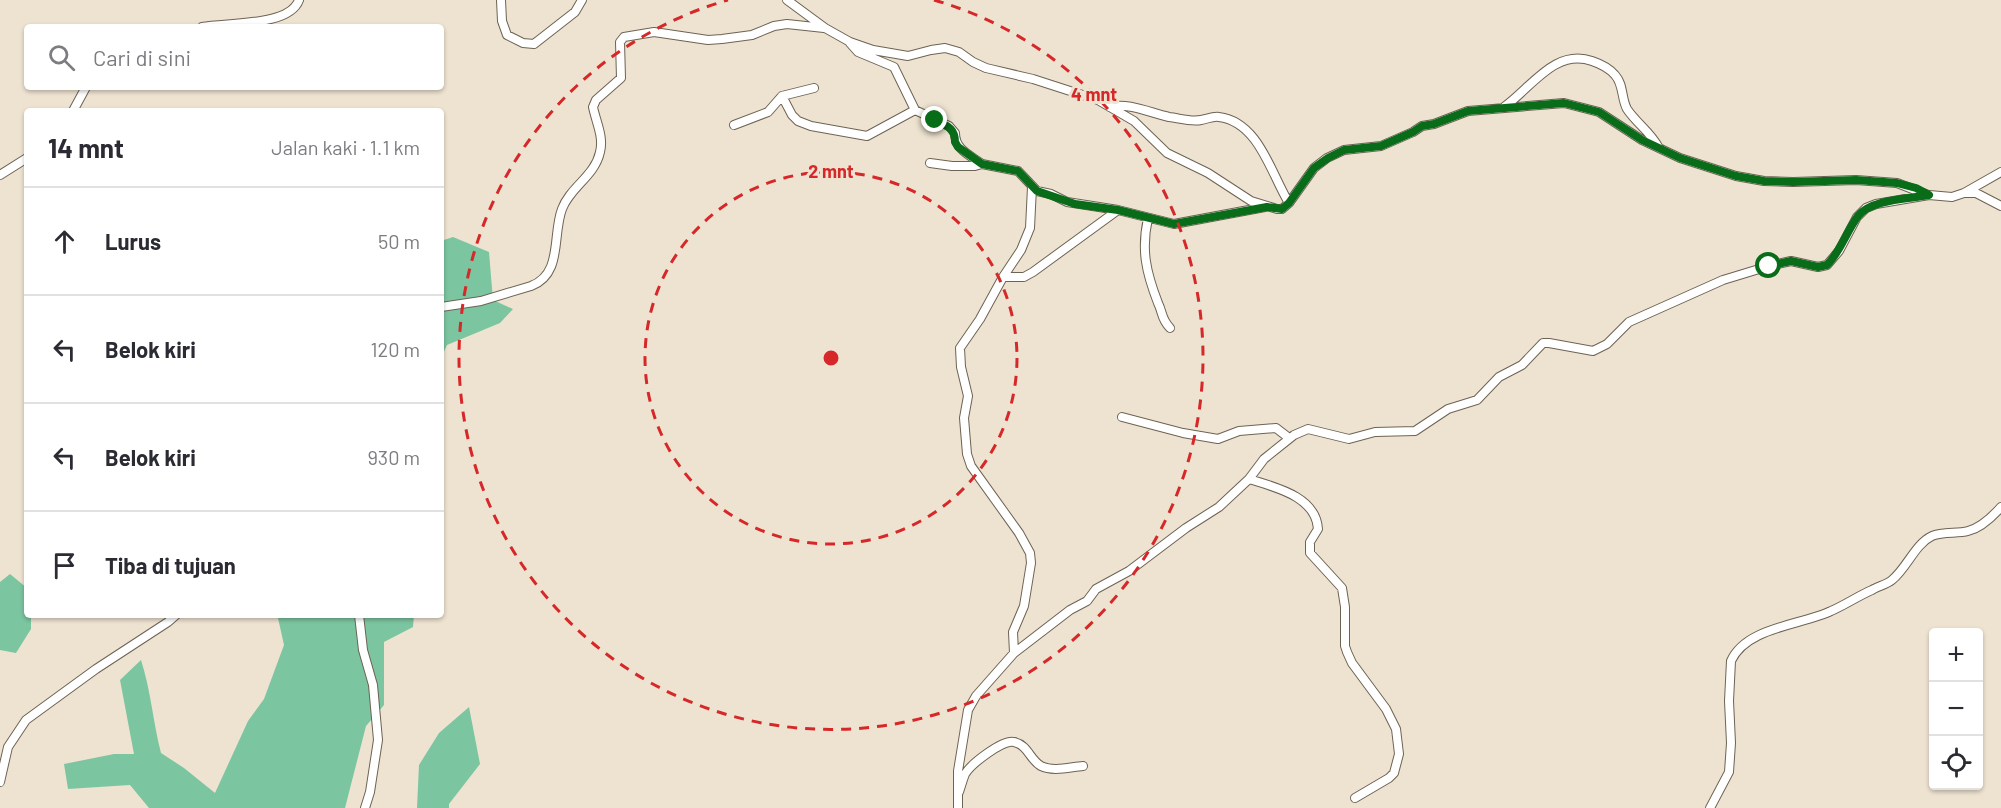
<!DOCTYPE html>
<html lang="id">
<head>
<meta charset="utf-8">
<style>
	body { margin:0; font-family:Barlow,sans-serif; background:#f2f2f3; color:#2b2b33 }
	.controls { position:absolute; right:18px; bottom:18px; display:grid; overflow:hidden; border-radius:6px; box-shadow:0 2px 4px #0004 }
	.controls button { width:54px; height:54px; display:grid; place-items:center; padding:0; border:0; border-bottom:2px solid #e1e1e2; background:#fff; color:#2b2b33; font:30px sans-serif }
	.stop { position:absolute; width:18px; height:18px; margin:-14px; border:4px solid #096c19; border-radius:50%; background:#fff }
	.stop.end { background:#096c19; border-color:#fff; box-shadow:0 2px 6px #0008 }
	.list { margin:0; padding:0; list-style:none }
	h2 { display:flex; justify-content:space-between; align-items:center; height:78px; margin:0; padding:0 24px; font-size:26px }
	h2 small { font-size:20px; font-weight:400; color:#7c7c81 }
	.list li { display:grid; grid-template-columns:39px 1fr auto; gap:18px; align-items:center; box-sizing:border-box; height:108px; padding:0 24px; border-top:2px solid #e1e1e2 }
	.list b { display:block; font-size:22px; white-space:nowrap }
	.list em { font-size:20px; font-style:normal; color:#7c7c81 }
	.icon { flex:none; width:33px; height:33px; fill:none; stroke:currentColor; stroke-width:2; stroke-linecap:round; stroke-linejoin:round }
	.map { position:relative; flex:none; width:2001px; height:808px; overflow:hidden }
	.search { position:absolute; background:#fff; box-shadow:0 2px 4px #0004; left:24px; top:24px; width:420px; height:66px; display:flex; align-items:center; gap:15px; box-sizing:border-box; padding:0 21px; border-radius:6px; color:#7c7c81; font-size:22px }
	.panel { position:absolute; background:#fff; box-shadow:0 2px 4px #0004; left:24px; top:108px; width:420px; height:510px; border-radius:6px }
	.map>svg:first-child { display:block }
</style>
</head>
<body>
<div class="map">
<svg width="2001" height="808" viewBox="0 0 2001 808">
	<rect width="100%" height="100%" fill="#eee3d1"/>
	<!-- forest -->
	<path fill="#7cc5a1" d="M453 237 489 252 493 300 513 309 500 323 447 345 441 358V241Z
		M10 574 27 588V615H31V629L16 653 0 650V582Z
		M258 615H414L413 627 384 642V705L366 726 345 808H149L130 785 68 789 64 764 114 754H134L120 680 141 660C151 691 153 722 161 753L184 768 215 793 248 721 264 699 284 645 278 618Z
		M469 707 480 764 449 804V808H417L419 765 439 733Z"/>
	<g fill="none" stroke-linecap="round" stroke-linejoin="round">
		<!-- street casing -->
		<g stroke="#6d6354" stroke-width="10">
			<path id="street" d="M501 0 502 21 507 35 523 43 534 44 575 12 582 0
				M787 0 825 28 850 42 873 50 908 56 931 50 945 48 959 52 973 62 986 68 1033 79 1098 100 1134 121 1167 153 1208 173 1251 201 1277 209H1282L1289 203 1314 168 1327 158 1344 150 1381 146 1413 132 1422 126 1434 124 1468 111 1564 103 1599 112 1642 140 1680 158 1736 176 1764 181 1793 182 1856 180 1897 183 1928 195
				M202 27C227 22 289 27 299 0
				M850 43 858 52 894 67 915 110 949 126 955 133C955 150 970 155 982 164
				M782 96 814 88
				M1110 107C1127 102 1151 113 1169 117 1179 118 1190 122 1201 120 1207 119 1213 116 1219 117 1259 122 1271 174 1289 203
				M1504 107C1531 88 1555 48 1592 61 1601 64 1609 68 1615 75 1624 85 1621 98 1627 109 1637 124 1650 131 1659 148
				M73 111 86 87
				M734 125 768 112 782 96 792 115 798 121 811 126 867 136 915 110
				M930 163 952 166H975L982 164 1018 171 1037 191 1051 194 1067 202 1118 210 1174 224 1265 207
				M0 175 27 158
				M1964 193 2001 172
				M1148 218C1141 250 1146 272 1158 303 1163 313 1161 319 1170 328
				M1003 277 1021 250 1030 228 1032 187
				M441 307 481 301 531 286C563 274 552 235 562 209 570 187 595 176 600 152 604 137 596 122 593 107L596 100 621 78 620 42 624 37 654 32 708 40 722 39 752 35 774 26 787 24 824 28
				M1122 417 1183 433 1218 439 1239 431 1276 428 1289 438
				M1249 479C1274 487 1316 496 1318 529L1310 542V553L1342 588 1345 607V646L1347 652 1352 663 1386 709 1396 729 1399 754 1394 773 1389 778 1355 798
				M359 615 363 650 373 685 378 740 370 792 365 808
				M1014 653 1013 632 1024 606 1031 563 1030 553 1019 533 971 466 967 454 964 418 968 396 961 367 960 348 980 319 1003 277H1024L1033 272 1118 210
				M0 782 8 747 26 720 96 669 168 622 176 615
				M959 792C961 786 963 779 965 774 971 764 1003 739 1014 742 1028 745 1030 760 1041 766 1053 772 1070 767 1083 766
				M958 808V771L968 710 976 696 1014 653 1070 610 1087 601 1096 589 1129 571 1186 528 1219 507 1249 479 1264 459 1294 435 1308 429 1349 439 1375 432 1415 431 1448 409 1477 400 1499 377 1522 365 1543 343H1549L1593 351 1607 344 1629 322 1723 280 1769 266 1791 261 1818 267 1827 265 1839 251 1857 217 1866 208 1876 204 1929 195 1952 197 1964 193H1976L2001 206
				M1710 808 1729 772 1731 743 1729 701 1731 661C1746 627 1802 625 1831 611 1845 605 1858 596 1872 590 1878 586 1886 585 1892 580 1907 568 1915 544 1932 536 1943 531 1957 534 1968 531 1980 528 1993 516 2001 507"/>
		</g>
		<!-- street -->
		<use href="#street" stroke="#fff" stroke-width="8"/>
	</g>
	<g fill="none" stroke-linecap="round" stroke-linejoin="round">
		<!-- route -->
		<path stroke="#096c19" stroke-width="8" d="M935 120C947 126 955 128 955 142L958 147 982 164 1018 171 1037 191 1075 204 1118 210 1174 224 1267 207 1282 209 1289 203 1314 168 1328 158 1344 150 1381 146 1413 132 1422 126 1434 124 1468 111 1564 103 1599 112 1642 140 1680 158 1736 176 1764 181 1793 182 1856 180 1897 183 1916 188 1929 195C1909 199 1871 199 1858 216 1846 232 1841 251 1827 265L1818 267 1791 261 1769 266"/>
	</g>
	<!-- distance rings -->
	<g fill="none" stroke="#d62828" stroke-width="3" stroke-dasharray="10 8">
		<circle cx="831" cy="358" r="186"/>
		<path d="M934 0A372 372 0 1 1 728 0"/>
	</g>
	<circle cx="831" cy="358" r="9" fill="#d62828" stroke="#eee3d1" stroke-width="3"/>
	<g font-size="18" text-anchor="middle" font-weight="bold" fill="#d62828" stroke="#eee3d1" stroke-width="6" stroke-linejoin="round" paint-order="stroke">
		<text x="1094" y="101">4 mnt</text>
		<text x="831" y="178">2 mnt</text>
	</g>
</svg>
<div class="controls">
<button>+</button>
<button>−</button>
<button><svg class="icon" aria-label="locate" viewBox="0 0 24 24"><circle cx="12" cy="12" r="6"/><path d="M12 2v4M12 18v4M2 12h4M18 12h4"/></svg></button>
</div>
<div class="stop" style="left:1769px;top:266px"></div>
<div class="stop end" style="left:935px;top:120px"></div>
<div class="search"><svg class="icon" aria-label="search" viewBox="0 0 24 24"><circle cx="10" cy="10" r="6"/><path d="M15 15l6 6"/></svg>Cari di sini</div>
<section class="panel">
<h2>14 mnt<small>Jalan kaki · 1.1 km</small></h2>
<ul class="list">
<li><svg class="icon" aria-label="ahead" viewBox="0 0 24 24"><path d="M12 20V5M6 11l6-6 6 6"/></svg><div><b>Lurus</b></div><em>50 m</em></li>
<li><svg class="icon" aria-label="left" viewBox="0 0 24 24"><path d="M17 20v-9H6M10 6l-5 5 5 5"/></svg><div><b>Belok kiri</b></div><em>120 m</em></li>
<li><svg class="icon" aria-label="left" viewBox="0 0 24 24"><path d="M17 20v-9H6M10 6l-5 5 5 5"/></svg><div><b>Belok kiri</b></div><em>930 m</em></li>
<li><svg class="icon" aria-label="arrive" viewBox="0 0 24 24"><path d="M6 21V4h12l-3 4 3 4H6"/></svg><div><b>Tiba di tujuan</b></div></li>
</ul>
</section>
</div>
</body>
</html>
